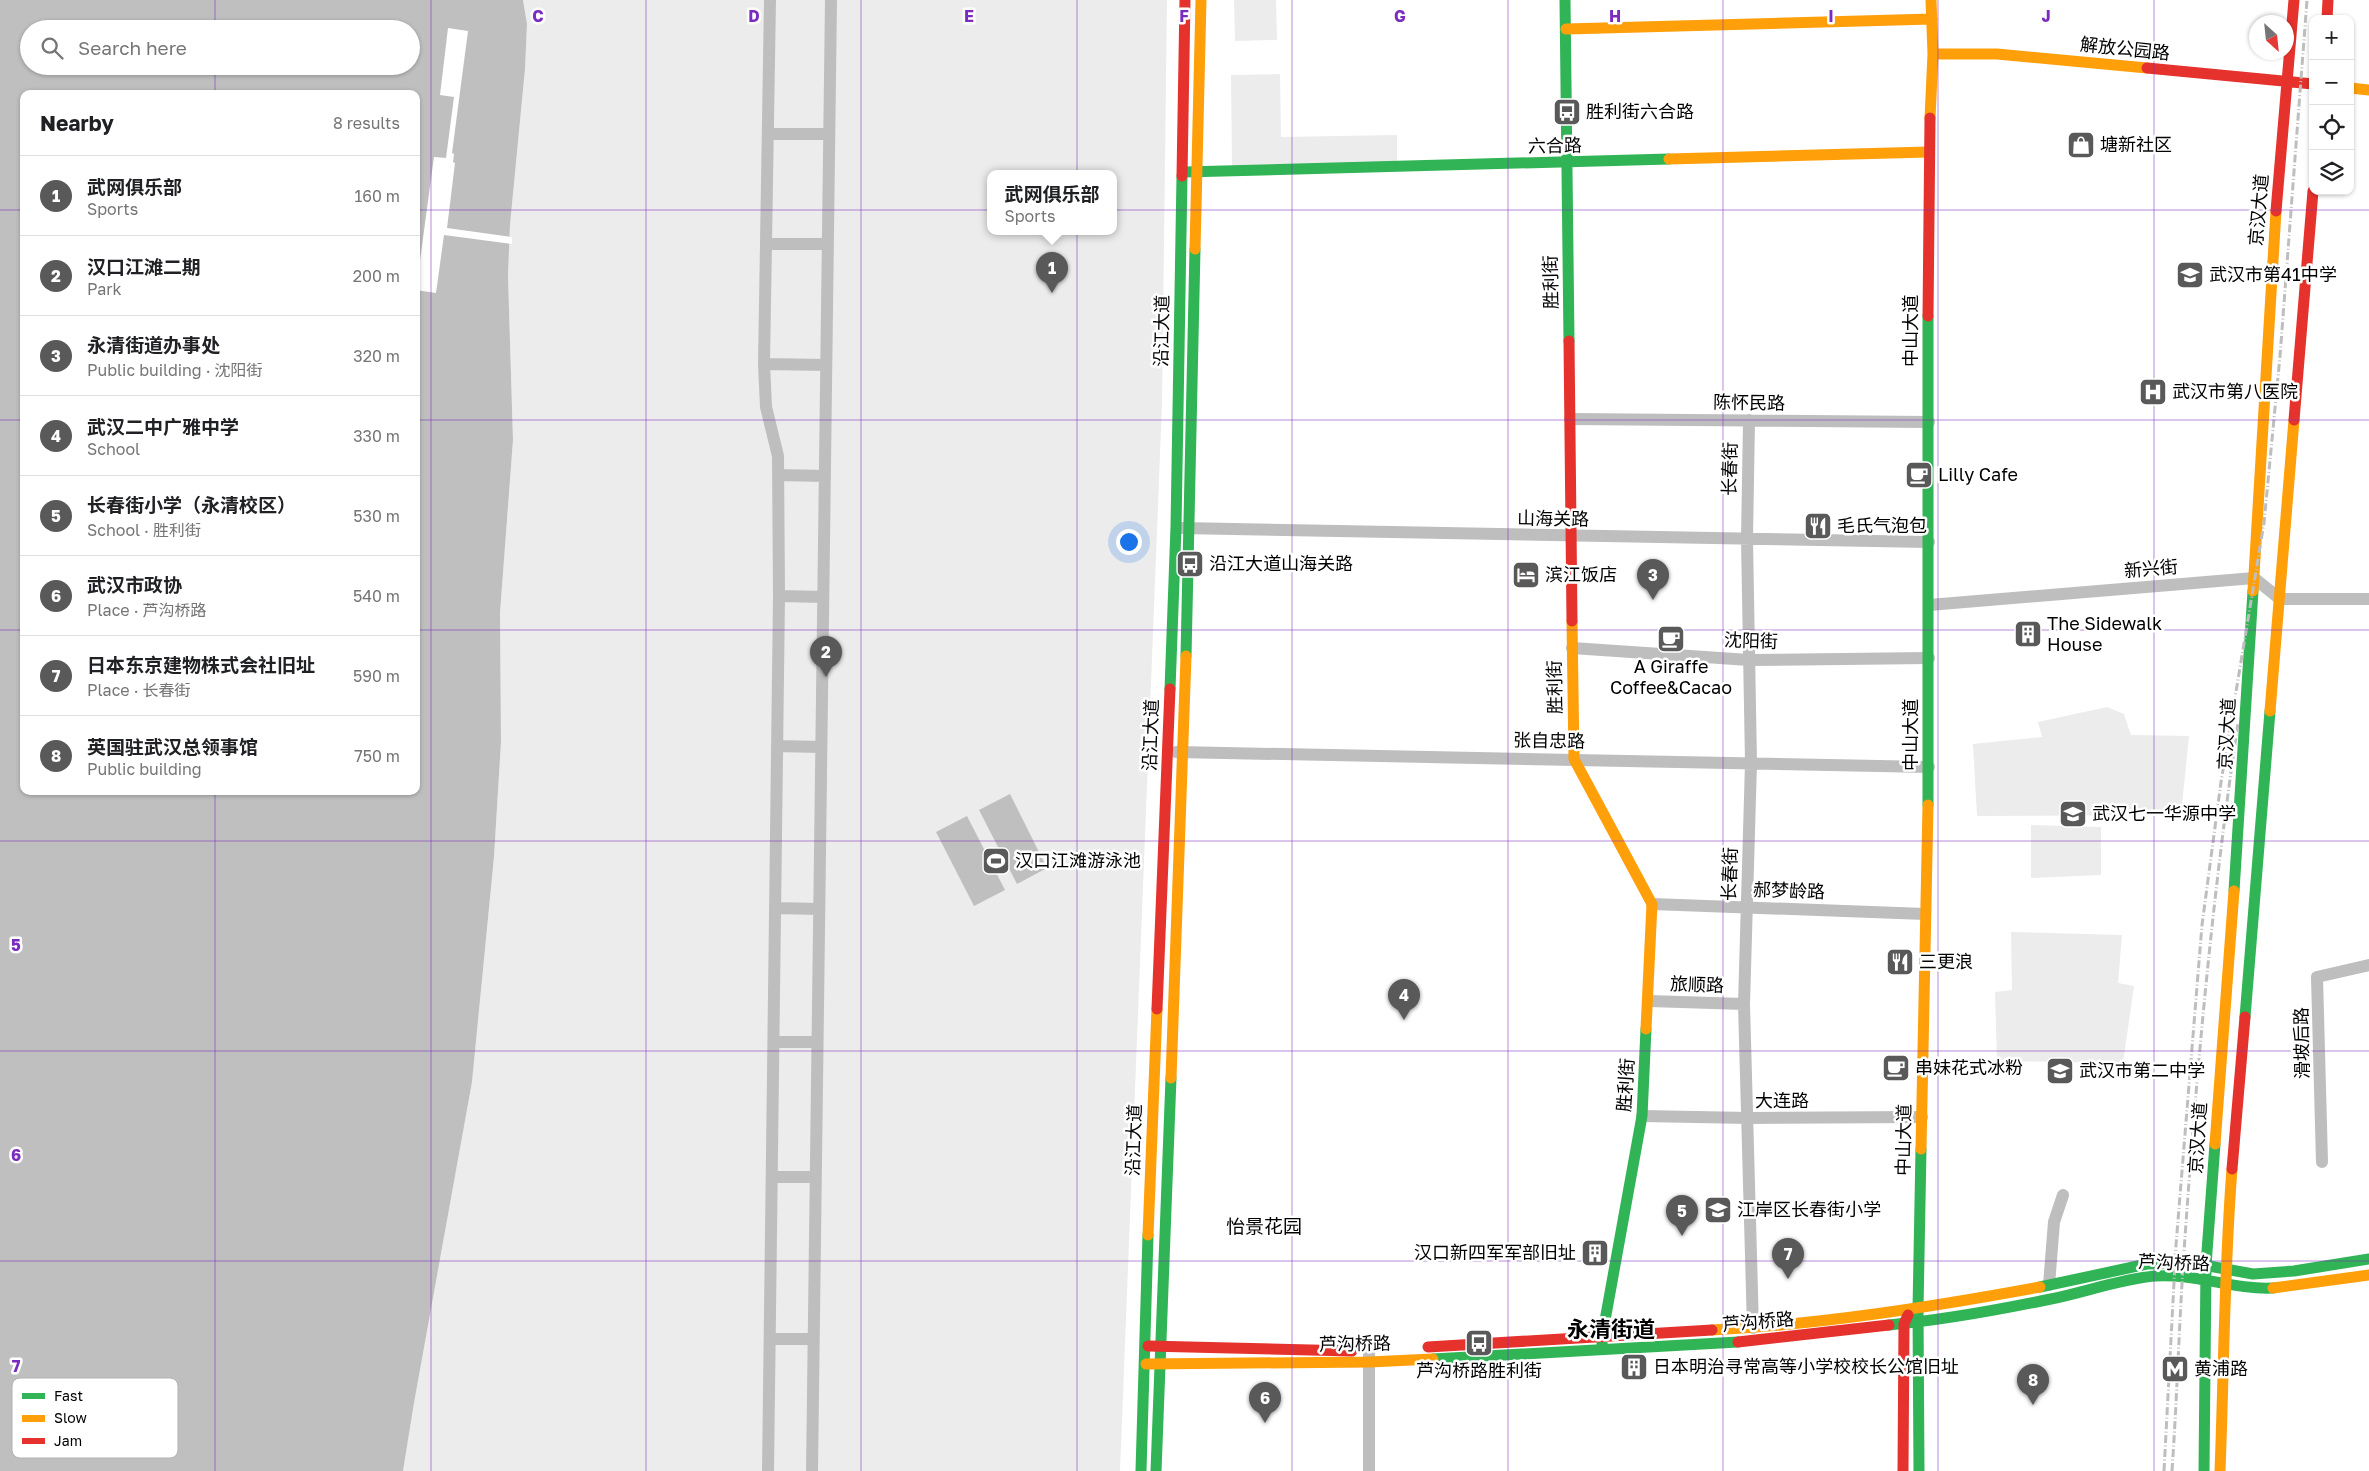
<!DOCTYPE html>
<html lang="en">
<head>
<meta charset="utf-8">
<style>
	body { margin:0; font-family:"Golos Text","Noto Sans SC",sans-serif; background:#f2f2f2; color:#202124 }
	.controls { position:absolute; right:15px; top:15px; display:grid; overflow:hidden; border-radius:10px; box-shadow:0 1px 4px #0004 }
	.controls button { width:45px; height:45px; display:grid; place-items:center; padding:0; border:0; border-bottom:1px solid #e0e0e0; background:#fff; color:#202124; font:25px sans-serif }
	.compass { position:absolute; left:2249px; top:15px; width:45px; height:45px; border-radius:50%; background:#fff; box-shadow:0 1px 4px #0004; rotate:153deg }
	.you { position:absolute; left:1128px; top:541px; width:18px; height:18px; margin:-12px; border:4px solid #fff; border-radius:50%; background:#1a73e8; box-shadow:0 0 0 8px #1a73e833 }
	.badge { display:grid; place-items:center; width:32px; height:32px; border-radius:50%; background:#595959; color:#fff; font-size:16px; font-weight:700 }
	.pin { position:absolute; translate:-50% -41px; filter:drop-shadow(0 1px 2px #0008) }
	.pin::after { content:''; position:absolute; top:26px; width:18px; height:15px; background:inherit; clip-path:polygon(0 0,100% 0,50% 100%) }
	.popup { position:absolute; left:987px; top:170px; width:130px; height:65px; box-sizing:border-box; display:grid; place-content:center; border-radius:10px; background:#fff; filter:drop-shadow(0 1px 4px #0005); font-size:16px; white-space:nowrap; color:#757577 }
	.popup b { font-size:19px; color:#202124 }
	.popup::after { content:''; position:absolute; left:50%; top:100%; margin-left:-10px; border:10px solid transparent; border-top-color:#fff }
	.list { margin:0; padding:0; list-style:none }
	h2 { display:flex; justify-content:space-between; align-items:center; height:65px; margin:0; padding:0 20px; font-size:21px }
	h2 small { font-size:16px; font-weight:400; color:#757577 }
	.list li { display:grid; grid-template-columns:32px 1fr auto; gap:15px; align-items:center; box-sizing:border-box; height:80px; padding:0 20px; border-top:1px solid #e0e0e0 }
	.list b { display:block; font-size:19px; white-space:nowrap }
	.list p { margin:0; font-size:16px; white-space:nowrap; color:#757577 }
	.list em { font-size:16px; font-style:normal; color:#757577 }
	.icon { flex:none; width:28px; height:28px; fill:none; stroke:currentColor; stroke-width:2; stroke-linecap:round; stroke-linejoin:round }
	.map { position:relative; flex:none; width:2369px; height:1471px; overflow:hidden }
	.search { position:absolute; background:#fff; box-shadow:0 1px 4px #0004; left:20px; top:20px; width:400px; height:55px; display:flex; align-items:center; gap:12px; box-sizing:border-box; padding:0 18px; border-radius:28px; color:#757577; font-size:19px }
	.panel { position:absolute; background:#fff; box-shadow:0 1px 4px #0004; left:20px; top:90px; width:400px; height:705px; border-radius:10px }
	.map>svg:first-child { display:block }
</style>
</head>
<body>
<div class="map">
<svg width="2369" height="1471" viewBox="0 0 2369 1471">
	<rect width="100%" height="100%" fill="#fff"/>
	<!-- green -->
	<path fill="#ececec" fill-rule="evenodd" d="M523 0H1167L1162 404 1120 1471H403L414 1403 472 1082 494 857 501 742 500 613 513 440 508 276 510 225 525 69 527 24ZM991 174H1113V232H991Z
		M1234 0H1276L1277 40 1235 41Z
		M1280 74 1281 137 1397 135V163L1232 166 1231 75Z
		M2107 707 2124 714 2131 735 2189 736 2181 815 1977 816 1973 744 2042 737 2038 722Z
		M2031 825 2101 827V875L2031 878Z
		M2011 932 2122 935 2118 983 2134 986 2123 1063 1997 1061 1995 992 2012 990Z"/>
	<!-- water -->
	<path fill="#bfbfbf" fill-rule="evenodd" d="M0 0H523L527 24 525 69 510 225 508 276 513 440 500 613 501 742 494 857 472 1082 414 1403 403 1471H0ZM29 29H411V66H29ZM24 94H416V791H24Z
		M1010 794 1047 868 1017 884 979 810Z
		M967 816 1005 890 974 906 936 832Z"/>
	<!-- pier -->
	<path fill="#fff" d="M448 28 468 31 452 153 454 154 453 162 455 163 447 228 512 237V244L444 235 436 293 416 290 434 157 446 158 454 97 440 95Z"/>
	<g fill="none" stroke-linecap="round" stroke-linejoin="round">
		<!-- street -->
		<path stroke="#bebebe" stroke-width="12" d="M768 134H829
			M766 244H827
			M764 364 826 365
			M1570 419 1929 422
			M1749 420 1747 539 1751 763 1744 1004 1753 1328
			M779 475 824 476
			M1181 528 1929 542
			M779 596 823 597
			M1929 605 2254 578 2280 599H2369
			M1572 648 1749 660 1929 658
			M777 746 820 747
			M1176 752 1929 767
			M1652 904 1925 914
			M775 908 819 909
			M1649 1001 1744 1004
			M774 1042H817
			M1642 1116 1749 1118 1922 1117
			M2322 1162 2317 977 2369 965
			M772 1177H815
			M2049 1285 2054 1222 2063 1195
			M770 1339H813
			M768 1471 779 596 778 456 766 407 764 364 770 0
			M812 1471 831 0
			M1369 1471V1351"/>
		<!-- fast -->
		<path stroke="#30b455" stroke-width="11" d="M1565 0 1569 341
			M1184 172 1669 159
			M1186 656 1195 249
			M1170 689 1176 527 1182 176
			M1928 805V316
			M2234 891 2253 591
			M2245 1017 2270 711
			M2040 1287 2147 1264 2192 1263 2253 1274 2294 1271 2369 1259
			M1889 1325C1943 1320 1998 1310 2051 1299 2086 1292 2120 1279 2155 1276 2194 1273 2234 1290 2273 1288
			M1602 1349V1337L1642 1116 1646 1029
			M1433 1359 1738 1342
			M1141 1471 1148 1235
			M1156 1471 1171 1078
			M1919 1471 1918 1309 1921 1149
			M2204 1471 2206 1265 2215 1144"/>
		<!-- slow -->
		<path stroke="#ff9f0a" stroke-width="11" d="M1566 29 1932 19
			M1933 54H1997L2147 68
			M2350 88 2369 90
			M1930 118 1933 54 1931 0
			M1669 159 1928 152
			M1195 249 1201 0
			M2253 591 2276 211
			M1572 621 1574 759 1652 904 1646 1029
			M2270 711 2294 420
			M1171 1078 1186 656
			M2215 1144 2234 891
			M1921 1149 1928 805
			M1148 1235 1157 1009
			M2273 1288 2369 1275
			M1712 1330C1823 1324 1931 1307 2040 1287
			M1146 1364 1369 1362 1433 1359
			M2220 1471C2224 1370 2224 1270 2232 1169"/>
		<!-- jam -->
		<path stroke="#e5322d" stroke-width="11" d="M2327 19 2328 0
			M2147 68 2313 84
			M1182 176 1185 0
			M2276 211 2294 0
			M1928 316 1930 118
			M1569 341 1572 621
			M2294 420 2313 191
			M1157 1009 1170 689
			M2232 1169 2245 1017
			M1738 1342 1889 1325
			M1148 1346 1352 1351
			M1428 1347 1712 1330
			M1903 1471 1904 1324 1908 1315"/>
		<!-- rail -->
		<path stroke="#bebebe" stroke-width="3" stroke-dasharray="8 2.5 1 2.5" stroke-linecap="butt" d="M2164 1471 2176 1245 2202 925 2221 782 2264 523 2280 356 2307 0
			M2172 1471C2177 1398 2179 1325 2184 1252 2196 1076 2212 898 2238 723"/>
	</g>
	<!-- grid -->
	<path fill="none" stroke="#7b2cbf" stroke-width="1" stroke-opacity="0.55" d="M215 0V29M431 0V1471M646 0V1471M861 0V1471M1077 0V1471M1292 0V1471M1508 0V1471M1723 0V1471M1938 0V1471M2154 0V1471M215 66V94M0 210H24M416 210H2369M0 420H24M416 420H2369M0 630H24M416 630H2369M215 791V1471M0 841H2369M0 1051H2369M0 1261H2369"/>
	<!-- icons -->
	<defs>
		<g id="bus-square" transform="scale(1.4375)"><rect x="-9" y="-9" width="18" height="18" rx="4" fill="#595959" stroke="#fff"/><path d="M-5-6H5V4H4V6H2V4H-2V6H-4V4H-5ZM-3.5-4V0h7V-4ZM-3.5 1.2v1.5H-2V1.2ZM2 1.2v1.5H3.5V1.2Z" fill="#fff"/></g>
		<g id="shop-square" transform="scale(1.4375)"><rect x="-9" y="-9" width="18" height="18" rx="4" fill="#595959" stroke="#fff"/><path d="M-5-2.5h2.3a2.7 3.5 0 0 1 5.4 0H5L5.5 6h-11ZM-1.5-2.5h3a1.5 2.3 0 0 0-3 0Z" fill="#fff"/></g>
		<g id="school-square" transform="scale(1.4375)"><rect x="-9" y="-9" width="18" height="18" rx="4" fill="#595959" stroke="#fff"/><path d="M0-5L7-2L0 1L-7-2ZM-4 1L0 2.5L4 1V4Q0 6-4 4Z" fill="#fff"/></g>
		<g id="hospital-square" transform="scale(1.4375)"><rect x="-9" y="-9" width="18" height="18" rx="4" fill="#595959" stroke="#fff"/><path d="M-5-5h3v3.5h4V-5h3V5h-3V1.5h-4V5h-3Z" fill="#fff"/></g>
		<g id="cafe-square" transform="scale(1.4375)"><rect x="-9" y="-9" width="18" height="18" rx="4" fill="#595959" stroke="#fff"/><path d="M-5.5-4.5H6V0H3Q3 3.5 0 3.5H-2.5Q-5.5 3.5-5.5 0ZM3-3.2v2h1.7v-2ZM-6 4.5H4V6H-6Z" fill="#fff"/></g>
		<g id="restaurant-square" transform="scale(1.4375)"><rect x="-9" y="-9" width="18" height="18" rx="4" fill="#595959" stroke="#fff"/><path d="M-5-6h1v4h1v-4h1v4h1v-4h1v5L-1.5 .5V6h-2V.5L-5-1ZM5-6V6H3V1.5H1.5Q1.5-4 5-6Z" fill="#fff"/></g>
		<g id="hotel-square" transform="scale(1.4375)"><rect x="-9" y="-9" width="18" height="18" rx="4" fill="#595959" stroke="#fff"/><path d="M-6-4.5h1.5V1H6V5H4.5V3h-9V5H-6ZM-4 0a1.8 1.8 0 1 1 3.6 0ZM.5 0V-2.5h3Q6-2.5 6 0Z" fill="#fff"/></g>
		<g id="building-square" transform="scale(1.4375)"><rect x="-9" y="-9" width="18" height="18" rx="4" fill="#595959" stroke="#fff"/><path d="M-4-6H4V6H1V3H-1V6H-4ZM-2.5-4.3h1.7v1.8h-1.7ZM.8-4.3h1.7v1.8H.8ZM-2.5-1h1.7V.8h-1.7ZM.8-1h1.7V.8H.8Z" fill="#fff"/></g>
		<g id="stadium-square" transform="scale(1.4375)"><rect x="-9" y="-9" width="18" height="18" rx="4" fill="#595959" stroke="#fff"/><path d="M0-5a6.5 5 0 1 0 0 10a6.5 5 0 1 0 0-10ZM-3.5-1.8h7v3.6h-7Z" fill="#fff"/></g>
		<g id="metro-square" transform="scale(1.4375)"><rect x="-9" y="-9" width="18" height="18" rx="4" fill="#595959" stroke="#fff"/><path d="M-5.5 5V-5H-3L0 0L3-5H5.5V5H3V-.5L0 4L-3-.5V5Z" fill="#fff"/></g>
	</defs>
	<g fill-rule="evenodd">
		<use href="#bus-square" x="1567" y="112"/>
		<use href="#shop-square" x="2081" y="145"/>
		<use href="#school-square" x="2190" y="275"/>
		<use href="#hospital-square" x="2153" y="392"/>
		<use href="#cafe-square" x="1919" y="475"/>
		<use href="#restaurant-square" x="1818" y="526"/>
		<use href="#bus-square" x="1190" y="564"/>
		<use href="#hotel-square" x="1526" y="575"/>
		<use href="#building-square" x="2028" y="634"/>
		<use href="#cafe-square" x="1671" y="639"/>
		<use href="#school-square" x="2073" y="814"/>
		<use href="#stadium-square" x="996" y="861"/>
		<use href="#restaurant-square" x="1900" y="962"/>
		<use href="#cafe-square" x="1896" y="1068"/>
		<use href="#school-square" x="2060" y="1071"/>
		<use href="#school-square" x="1718" y="1210"/>
		<use href="#building-square" x="1595" y="1253"/>
		<use href="#bus-square" x="1479" y="1343"/>
		<use href="#building-square" x="1634" y="1367"/>
		<use href="#metro-square" x="2175" y="1369"/>
	</g>
	<g text-anchor="middle" stroke-width="5" stroke-linejoin="round" paint-order="stroke">
		<!-- street labels -->
		<g font-size="18" fill="#000" stroke="#fff">
			<text transform="translate(2125 49) rotate(6)" y="6">解放公园路</text>
			<text transform="translate(1555 146) rotate(-1)" y="6">六合路</text>
			<text transform="translate(2259 210) rotate(-85)" y="6">京汉大道</text>
			<text transform="translate(1551 282) rotate(-91)" y="6">胜利街</text>
			<text transform="translate(1162 331) rotate(-89)" y="6">沿江大道</text>
			<text transform="translate(1911 331) rotate(-90)" y="6">中山大道</text>
			<text transform="translate(1749 403) rotate(1)" y="6">陈怀民路</text>
			<text transform="translate(1730 469) rotate(-89)" y="6">长春街</text>
			<text transform="translate(1553 519) rotate(1)" y="6">山海关路</text>
			<text transform="translate(2151 569) rotate(-5)" y="6">新兴街</text>
			<text transform="translate(1751 641) rotate(2)" y="6">沈阳街</text>
			<text transform="translate(1555 687) rotate(-91)" y="6">胜利街</text>
			<text transform="translate(2227 734) rotate(-87)" y="6">京汉大道</text>
			<text transform="translate(1151 735) rotate(-88)" y="6">沿江大道</text>
			<text transform="translate(1911 735) rotate(-90)" y="6">中山大道</text>
			<text transform="translate(1549 741) rotate(1)" y="6">张自忠路</text>
			<text transform="translate(1730 874) rotate(-88)" y="6">长春街</text>
			<text transform="translate(1789 891) rotate(2)" y="6">郝梦龄路</text>
			<text transform="translate(1697 985) rotate(2)" y="6">旅顺路</text>
			<text transform="translate(2302 1043) rotate(-91)" y="6">滑坡后路</text>
			<text transform="translate(1626 1085) rotate(-86)" y="6">胜利街</text>
			<text x="1782" y="1107">大连路</text>
			<text transform="translate(2198 1138) rotate(-86)" y="6">京汉大道</text>
			<text transform="translate(1134 1140) rotate(-88)" y="6">沿江大道</text>
			<text transform="translate(1904 1140) rotate(-89)" y="6">中山大道</text>
			<text transform="translate(2174 1263) rotate(2)" y="6">芦沟桥路</text>
			<text transform="translate(1758 1322) rotate(-5)" y="6">芦沟桥路</text>
			<text transform="translate(1355 1344) rotate(-1)" y="6">芦沟桥路</text>
		</g>
		<!-- poi labels -->
		<g font-size="18" fill="#000" stroke="#fff" text-anchor="start">
			<text x="1586" y="118">胜利街六合路</text>
			<text x="2100" y="151">塘新社区</text>
			<text x="2209" y="281">武汉市第41中学</text>
			<text x="2172" y="398">武汉市第八医院</text>
			<text x="1938" y="481">Lilly Cafe</text>
			<text x="1837" y="532">毛氏气泡包</text>
			<text x="1209" y="570">沿江大道山海关路</text>
			<text x="1545" y="581">滨江饭店</text>
			<text x="2047" y="630">The Sidewalk<tspan x="2047" dy="21">House</tspan></text>
			<text x="1671" y="673" text-anchor="middle">A Giraffe<tspan x="1671" dy="21">Coffee&amp;Cacao</tspan></text>
			<text x="2092" y="820">武汉七一华源中学</text>
			<text x="1015" y="867">汉口江滩游泳池</text>
			<text x="1919" y="968">三更浪</text>
			<text x="1915" y="1074">串妹花式冰粉</text>
			<text x="2079" y="1077">武汉市第二中学</text>
			<text x="1737" y="1216">江岸区长春街小学</text>
			<text x="1576" y="1259" text-anchor="end">汉口新四军军部旧址</text>
			<text x="1653" y="1373">日本明治寻常高等小学校校长公馆旧址</text>
			<text x="2194" y="1375">黄浦路</text>
			<text x="1479" y="1377" text-anchor="middle">芦沟桥路胜利街</text>
		</g>
		<!-- neighbourhood labels -->
		<g font-size="19" fill="#000" stroke="#fff">
			<text x="1264" y="1233">怡景花园</text>
		</g>
		<!-- district labels -->
		<g font-size="22" font-weight="bold" fill="#000" stroke="#fff">
			<text x="1611" y="1337">永清街道</text>
		</g>
	</g>
	<!-- legend -->
	<rect x="12" y="1378" width="166" height="80" rx="8" fill="#fff" stroke="#b2b2b2" stroke-width="1"/>
	<rect x="22" y="1393" width="23" height="6" fill="#30b455"/>
	<rect x="22" y="1415" width="23" height="7" fill="#ff9f0a"/>
	<rect x="22" y="1438" width="23" height="6" fill="#e5322d"/>
	<g font-size="14" fill="#000">
		<text x="54" y="1401">Fast</text>
		<text x="54" y="1423">Slow</text>
		<text x="54" y="1446">Jam</text>
	</g>
	<g font-size="16" text-anchor="middle" font-weight="bold" fill="#7b2cbf" stroke="#fff" stroke-width="5" stroke-linejoin="round" paint-order="stroke">
		<text x="538" y="22">C</text>
		<text x="754" y="22">D</text>
		<text x="969" y="22">E</text>
		<text x="1184" y="22">F</text>
		<text x="1400" y="22">G</text>
		<text x="1615" y="22">H</text>
		<text x="1831" y="22">I</text>
		<text x="2046" y="22">J</text>
		<text x="16" y="951">5</text>
		<text x="16" y="1161">6</text>
		<text x="16" y="1372">7</text>
	</g>
</svg>
<div class="controls">
<button>+</button>
<button>−</button>
<button><svg class="icon" aria-label="locate" viewBox="0 0 24 24"><circle cx="12" cy="12" r="6"/><path d="M12 2v4M12 18v4M2 12h4M18 12h4"/></svg></button>
<button><svg class="icon" aria-label="layers" viewBox="0 0 24 24"><path d="M12 4l9 5-9 5-9-5zM3 14l9 5 9-5"/></svg></button>
</div>
<svg class="compass" viewBox="-18 -18 36 36"><path d="M0-13l5 13h-10z" fill="#e53935"/><path d="M0 13l5-13h-10z" fill="#757577"/></svg>
<div class="you"></div>
<div class="pin badge" style="left:1052px;top:293px">1</div>
<div class="popup"><b>武网俱乐部</b>Sports</div>
<div class="pin badge" style="left:826px;top:677px">2</div>
<div class="pin badge" style="left:1653px;top:600px">3</div>
<div class="pin badge" style="left:1404px;top:1020px">4</div>
<div class="pin badge" style="left:1682px;top:1236px">5</div>
<div class="pin badge" style="left:1265px;top:1423px">6</div>
<div class="pin badge" style="left:1788px;top:1279px">7</div>
<div class="pin badge" style="left:2033px;top:1405px">8</div>
<div class="search"><svg class="icon" aria-label="search" viewBox="0 0 24 24"><circle cx="10" cy="10" r="6"/><path d="M15 15l6 6"/></svg>Search here</div>
<section class="panel">
<h2>Nearby<small>8 results</small></h2>
<ul class="list">
<li><span class="badge">1</span><div><b>武网俱乐部</b><p>Sports</p></div><em>160 m</em></li>
<li><span class="badge">2</span><div><b>汉口江滩二期</b><p>Park</p></div><em>200 m</em></li>
<li><span class="badge">3</span><div><b>永清街道办事处</b><p>Public building · 沈阳街</p></div><em>320 m</em></li>
<li><span class="badge">4</span><div><b>武汉二中广雅中学</b><p>School</p></div><em>330 m</em></li>
<li><span class="badge">5</span><div><b>长春街小学（永清校区）</b><p>School · 胜利街</p></div><em>530 m</em></li>
<li><span class="badge">6</span><div><b>武汉市政协</b><p>Place · 芦沟桥路</p></div><em>540 m</em></li>
<li><span class="badge">7</span><div><b>日本东京建物株式会社旧址</b><p>Place · 长春街</p></div><em>590 m</em></li>
<li><span class="badge">8</span><div><b>英国驻武汉总领事馆</b><p>Public building</p></div><em>750 m</em></li>
</ul>
</section>
</div>
</body>
</html>
